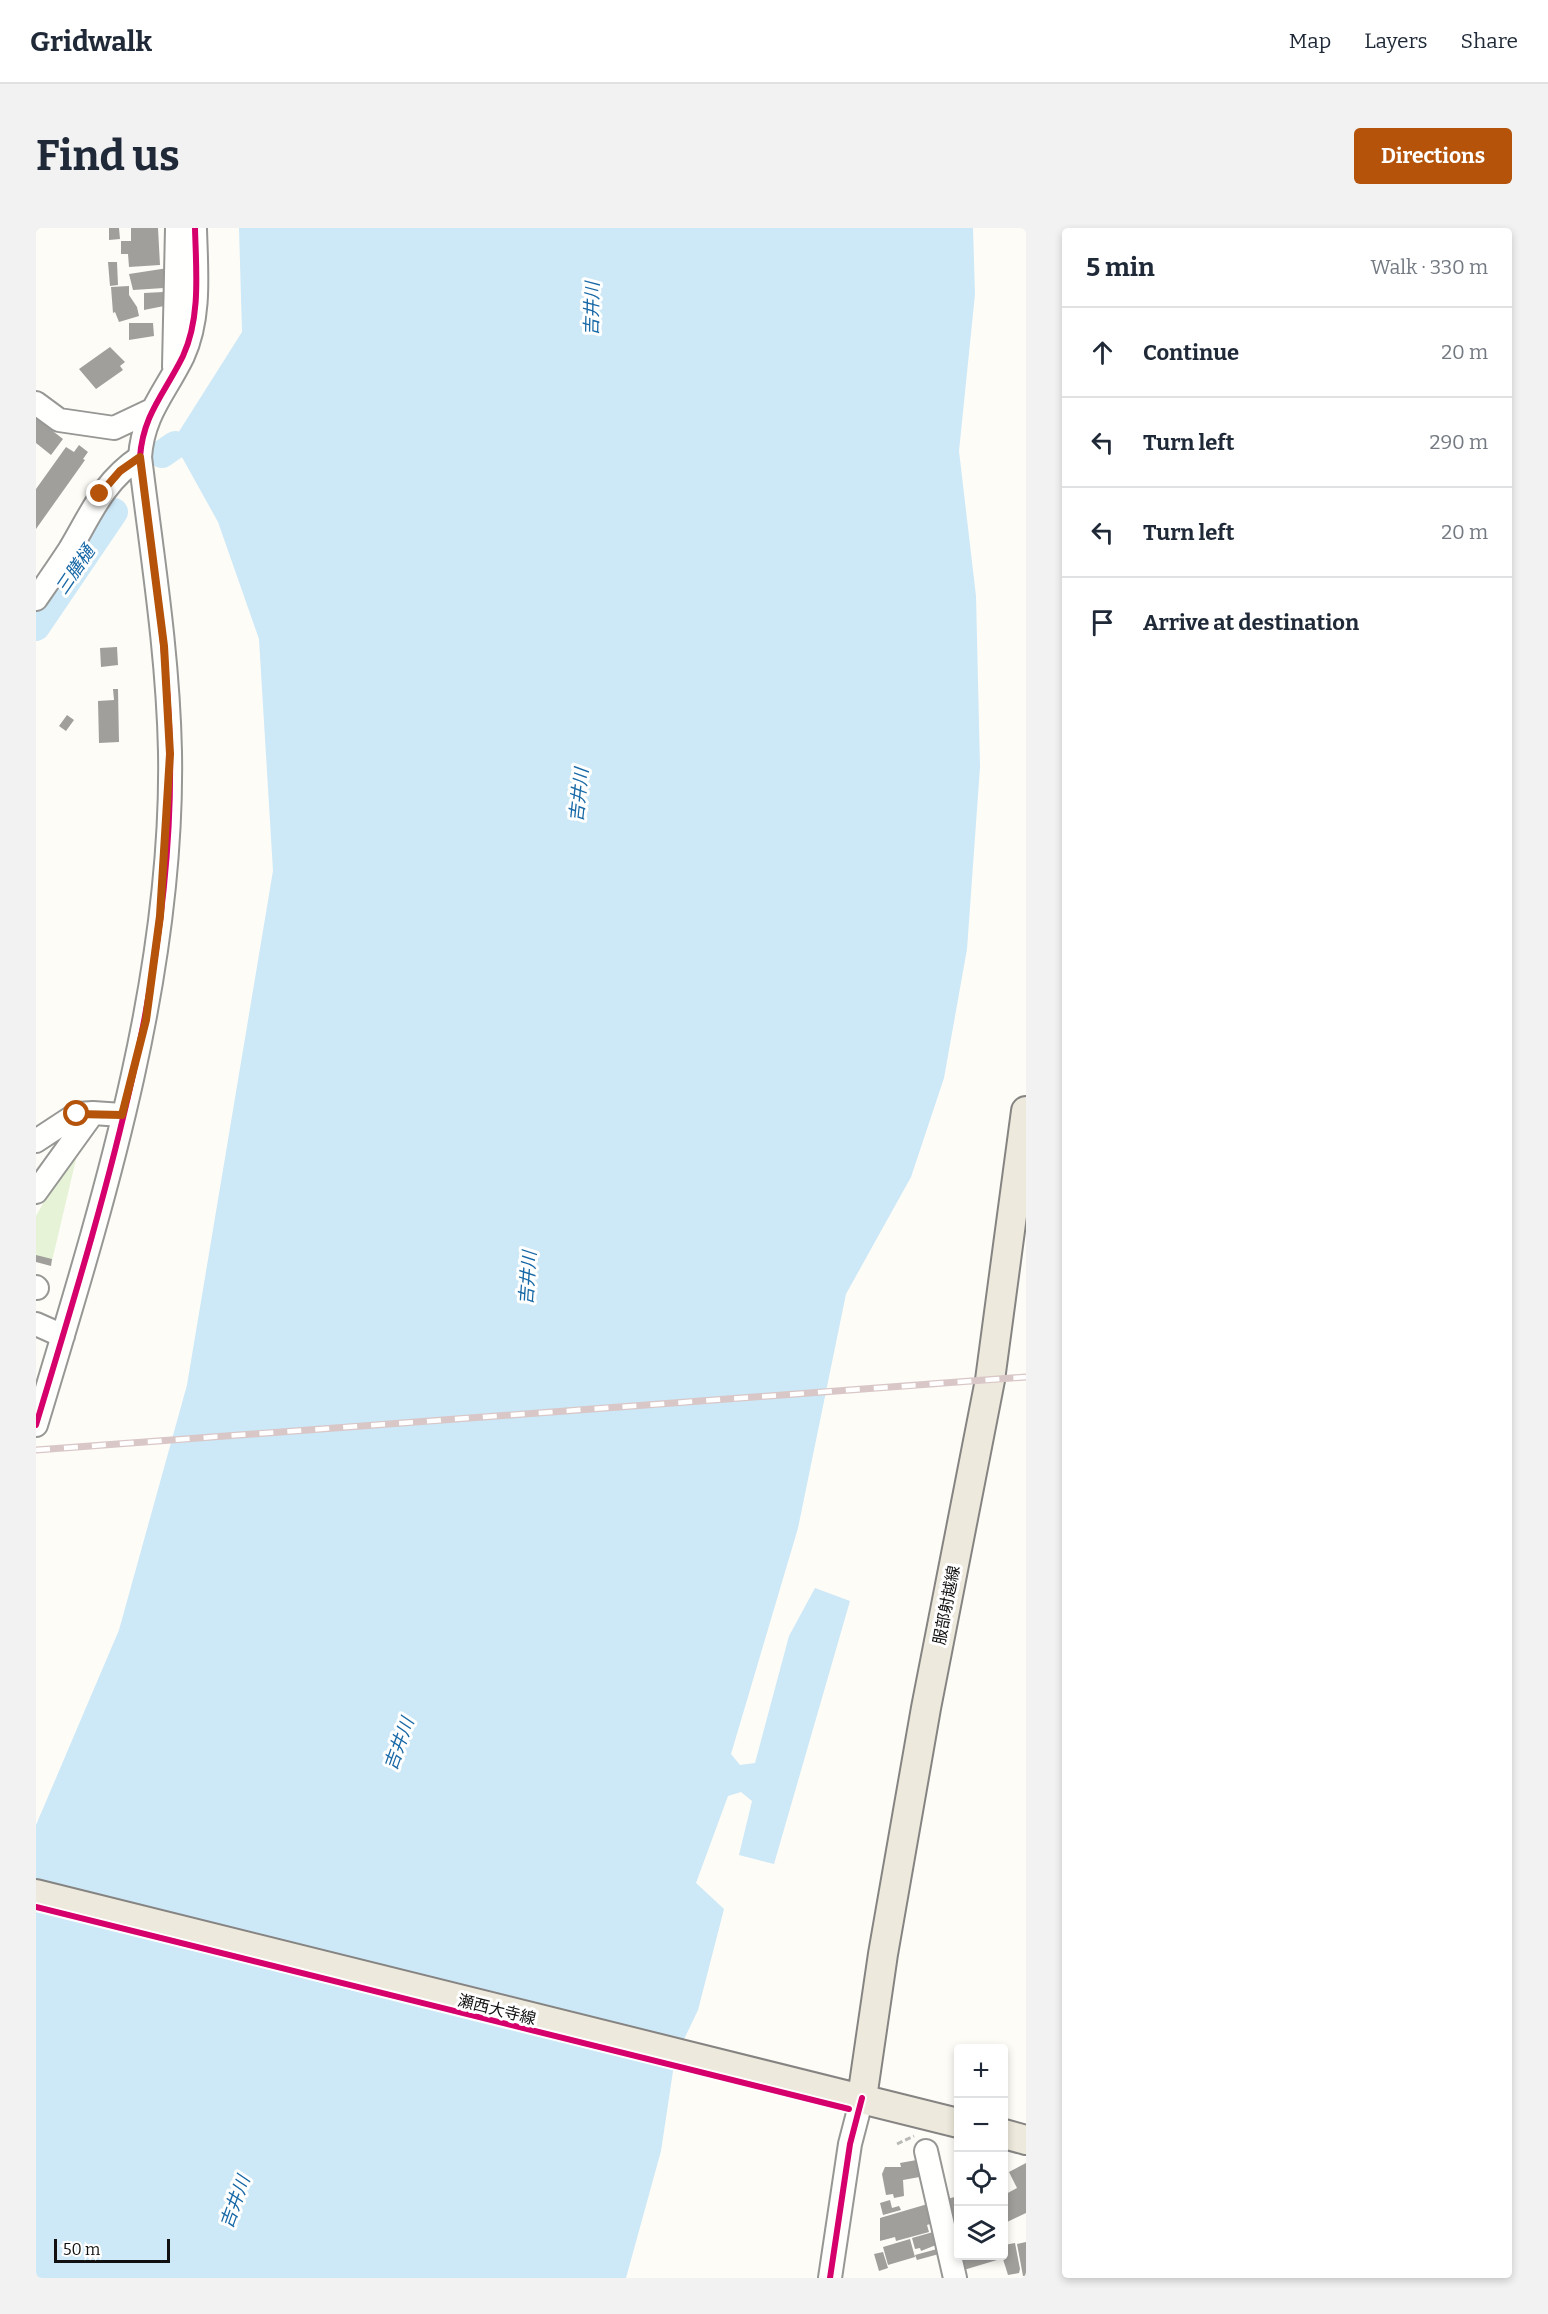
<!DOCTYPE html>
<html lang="en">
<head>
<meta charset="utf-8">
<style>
	body { margin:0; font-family:Bitter,"Noto Sans JP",serif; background:#f2f2f3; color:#1f2937 }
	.controls { position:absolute; right:18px; bottom:18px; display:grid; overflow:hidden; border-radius:6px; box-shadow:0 3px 9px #0003 }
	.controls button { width:54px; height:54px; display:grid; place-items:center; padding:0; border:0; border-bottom:2px solid #e0e1e3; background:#fff; color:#1f2937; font:30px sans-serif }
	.scale { position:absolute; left:18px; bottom:15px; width:116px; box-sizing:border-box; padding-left:6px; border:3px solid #111; border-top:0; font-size:16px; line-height:21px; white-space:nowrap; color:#111; -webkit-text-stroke:4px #fff; paint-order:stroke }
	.stop { position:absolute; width:18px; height:18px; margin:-14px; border:4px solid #b45309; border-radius:50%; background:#fff }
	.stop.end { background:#b45309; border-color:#fff; box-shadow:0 2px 6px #0008 }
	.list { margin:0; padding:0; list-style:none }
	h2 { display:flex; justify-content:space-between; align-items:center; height:78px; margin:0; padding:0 24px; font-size:26px }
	h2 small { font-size:20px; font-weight:400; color:#747a83 }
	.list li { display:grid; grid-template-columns:39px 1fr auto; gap:18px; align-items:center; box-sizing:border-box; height:90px; padding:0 24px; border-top:2px solid #e0e1e3 }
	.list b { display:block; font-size:22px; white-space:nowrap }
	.list em { font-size:20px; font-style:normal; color:#747a83 }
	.icon { flex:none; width:33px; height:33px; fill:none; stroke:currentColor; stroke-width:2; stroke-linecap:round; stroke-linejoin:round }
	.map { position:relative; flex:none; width:990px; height:2050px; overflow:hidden; border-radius:6px }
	header { display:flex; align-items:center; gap:36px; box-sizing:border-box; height:84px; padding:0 30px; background:#fff; border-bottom:2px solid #e0e1e3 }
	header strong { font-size:28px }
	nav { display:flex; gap:33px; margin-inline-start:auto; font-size:21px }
	.intro { display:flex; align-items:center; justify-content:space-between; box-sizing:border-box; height:144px; padding:0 36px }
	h1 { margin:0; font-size:42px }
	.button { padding:15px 27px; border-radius:6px; background:#b45309; color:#fff; font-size:21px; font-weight:700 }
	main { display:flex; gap:36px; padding:0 36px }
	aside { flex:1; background:#fff; border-radius:6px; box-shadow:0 3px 9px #0003 }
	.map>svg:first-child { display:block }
</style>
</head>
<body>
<header>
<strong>Gridwalk</strong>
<nav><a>Map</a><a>Layers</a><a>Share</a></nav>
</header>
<div class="intro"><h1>Find us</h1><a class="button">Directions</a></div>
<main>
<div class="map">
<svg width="990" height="2050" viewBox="0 0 990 2050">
	<rect width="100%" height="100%" fill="#fdfcf7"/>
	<!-- green -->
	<path fill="#e7f3d7" d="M42 923 16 1033 0 1028V988L27 940Z"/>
	<!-- water -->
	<path fill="#cde8f7" d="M203 0H937L939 66 923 223 940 368 944 539 931 721 908 850 875 949 810 1066 762 1300 695 1526 704 1537 719 1535 753 1408 779 1360 814 1373 738 1636 703 1627 716 1573 705 1564 692 1568 660 1655 688 1681 662 1782 639 1830 625 1923 590 2050H0V1597L83 1402 151 1157 237 643 223 411 182 294 137 213 206 104Z"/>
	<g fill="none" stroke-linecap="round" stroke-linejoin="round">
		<!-- river -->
		<path stroke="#cde8f7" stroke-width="28" d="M126 226 139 217
			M0 399 78 284"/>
	</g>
	<!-- building -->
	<path fill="#a19f9c" d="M73 0H83L84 11 73 12Z
		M95 0H122L124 37 93 39 92 26H85V13H95Z
		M72 34H81L82 57 74 58Z
		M132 40 128 60 97 62 93 46Z
		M93 58V67L101 79 103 88 83 94 79 84 77 85 75 59Z
		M127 64 128 78 108 82V65Z
		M93 95H117L118 108 93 112Z
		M74 119 89 134 84 138 87 142 60 161 43 141Z
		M0 190 27 211 15 227 0 215Z
		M43 217 52 224 47 231 49 232 0 301V261L30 219 38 224Z
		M81 419 82 437 65 439 64 420Z
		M77 461H82L83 514 63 515 62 473 78 472Z
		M31 487 38 492 30 503 23 498Z
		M0 1027 16 1031 15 1038 0 1034Z
		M886 1931 889 1948 867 1952 868 1968 858 1970 857 1966 850 1967 846 1946 849 1939H865L864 1935Z
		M990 1935V1985L969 1995 968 1967 981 1960 973 1944Z
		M922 1968V1991L910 1994 904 1973Z
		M854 1972 856 1980 863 1978 865 1982 847 1987 844 1975Z
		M895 1975 900 1994 891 1997 893 2004 860 2013 859 2009 844 2013V1990Z
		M897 2004 900 2017 885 2023 884 2020 879 2021 876 2010Z
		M874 2011 879 2029 852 2037 847 2019Z
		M990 2014V2048H987L981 2016Z
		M979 2015 984 2041 983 2045 972 2047 966 2028 968 2017Z
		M901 2021 903 2026 881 2032 879 2027Z
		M847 2024 852 2040 843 2043 838 2026Z
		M922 2028H960L961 2032 921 2044Z"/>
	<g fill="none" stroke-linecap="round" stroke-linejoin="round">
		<!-- minor casing -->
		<g stroke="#979795" stroke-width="26">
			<path id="minor" d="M138 139 141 0
				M0 175 23 192 78 200 116 182
				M0 371C11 355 23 338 34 321 56 284 67 254 104 229
				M0 913 41 886 57 885
				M0 964 57 885 86 887
				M0 1059 1 1060
				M0 1096 27 1108
				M0 1197C65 981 138 752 134 524 132 425 116 327 104 229 107 186 129 165 147 128 165 89 160 42 159 0
				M890 1923 919 2050
				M794 2050 814 1916 826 1870"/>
		</g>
		<!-- major casing -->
		<g stroke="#858482" stroke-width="32">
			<path id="major" d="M0 1666 922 1895
				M826 1870 847 1726 890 1480 954 1152 990 883
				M968 1906 990 1912"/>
		</g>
		<!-- path -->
		<path stroke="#b9b9b8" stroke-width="3" stroke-dasharray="6 3" stroke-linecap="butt" d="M861 1916 878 1908"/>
		<!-- minor -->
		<use href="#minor" stroke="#fffffe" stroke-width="22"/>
		<!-- major -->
		<use href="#major" stroke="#ede9dc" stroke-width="28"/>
		<!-- rail casing -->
		<g stroke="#d9c6c7" stroke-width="7">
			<path id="rail" d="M0 1222 990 1149"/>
		</g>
		<!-- rail -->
		<use href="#rail" stroke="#fff" stroke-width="4.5" stroke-dasharray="14" stroke-linecap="butt"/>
		<!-- cycleway casing -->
		<g stroke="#fff" stroke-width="10">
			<path id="cycleway" d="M0 1197C65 981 138 752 134 524 132 425 116 327 104 229 107 186 129 165 147 128 165 89 160 42 159 0
				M0 1679 813 1881
				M794 2050 814 1916 826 1870"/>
		</g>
		<!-- cycleway -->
		<use href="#cycleway" stroke="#d6006c" stroke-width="6"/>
	</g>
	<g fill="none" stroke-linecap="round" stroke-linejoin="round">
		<!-- route -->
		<path stroke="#b45309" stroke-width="8" d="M41 886 86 887 110 792 124 688 134 526 128 418 104 229 84 243 64 266"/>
	</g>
	<g text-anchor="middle" stroke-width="6" stroke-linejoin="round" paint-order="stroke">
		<!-- street labels -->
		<g font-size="16" fill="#111" stroke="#fff">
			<text transform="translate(910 1377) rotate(-79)" y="6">服部射越線</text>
			<text transform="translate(461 1781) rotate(14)" y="6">瀬西大寺線</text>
		</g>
		<!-- water labels -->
		<g font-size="18" font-style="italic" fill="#1768a6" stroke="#fff">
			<text transform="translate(556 81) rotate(-89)" y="6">吉井川</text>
			<text transform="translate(39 342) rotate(-56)" y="6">三膳樋</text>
			<text transform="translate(543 567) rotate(-84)" y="6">吉井川</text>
			<text transform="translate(492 1050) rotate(-86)" y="6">吉井川</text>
			<text transform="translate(363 1516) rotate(-70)" y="6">吉井川</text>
			<text transform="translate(199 1974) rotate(-70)" y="6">吉井川</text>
		</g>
	</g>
</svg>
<div class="controls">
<button>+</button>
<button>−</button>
<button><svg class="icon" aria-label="locate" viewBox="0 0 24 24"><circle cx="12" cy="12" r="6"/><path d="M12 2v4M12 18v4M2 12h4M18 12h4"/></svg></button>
<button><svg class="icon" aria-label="layers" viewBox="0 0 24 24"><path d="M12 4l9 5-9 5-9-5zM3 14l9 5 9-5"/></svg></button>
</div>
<div class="scale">50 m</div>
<div class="stop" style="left:41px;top:886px"></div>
<div class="stop end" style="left:64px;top:266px"></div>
</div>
<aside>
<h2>5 min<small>Walk · 330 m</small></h2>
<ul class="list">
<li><svg class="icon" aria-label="ahead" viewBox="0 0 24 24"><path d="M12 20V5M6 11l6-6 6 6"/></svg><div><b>Continue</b></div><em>20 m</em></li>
<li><svg class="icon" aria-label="left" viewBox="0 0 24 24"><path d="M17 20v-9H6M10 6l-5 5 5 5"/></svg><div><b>Turn left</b></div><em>290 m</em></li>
<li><svg class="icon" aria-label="left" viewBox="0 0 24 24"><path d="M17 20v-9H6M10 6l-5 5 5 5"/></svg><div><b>Turn left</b></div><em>20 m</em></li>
<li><svg class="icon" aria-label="arrive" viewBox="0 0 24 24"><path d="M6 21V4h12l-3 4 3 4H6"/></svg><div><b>Arrive at destination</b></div></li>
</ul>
</aside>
</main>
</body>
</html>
